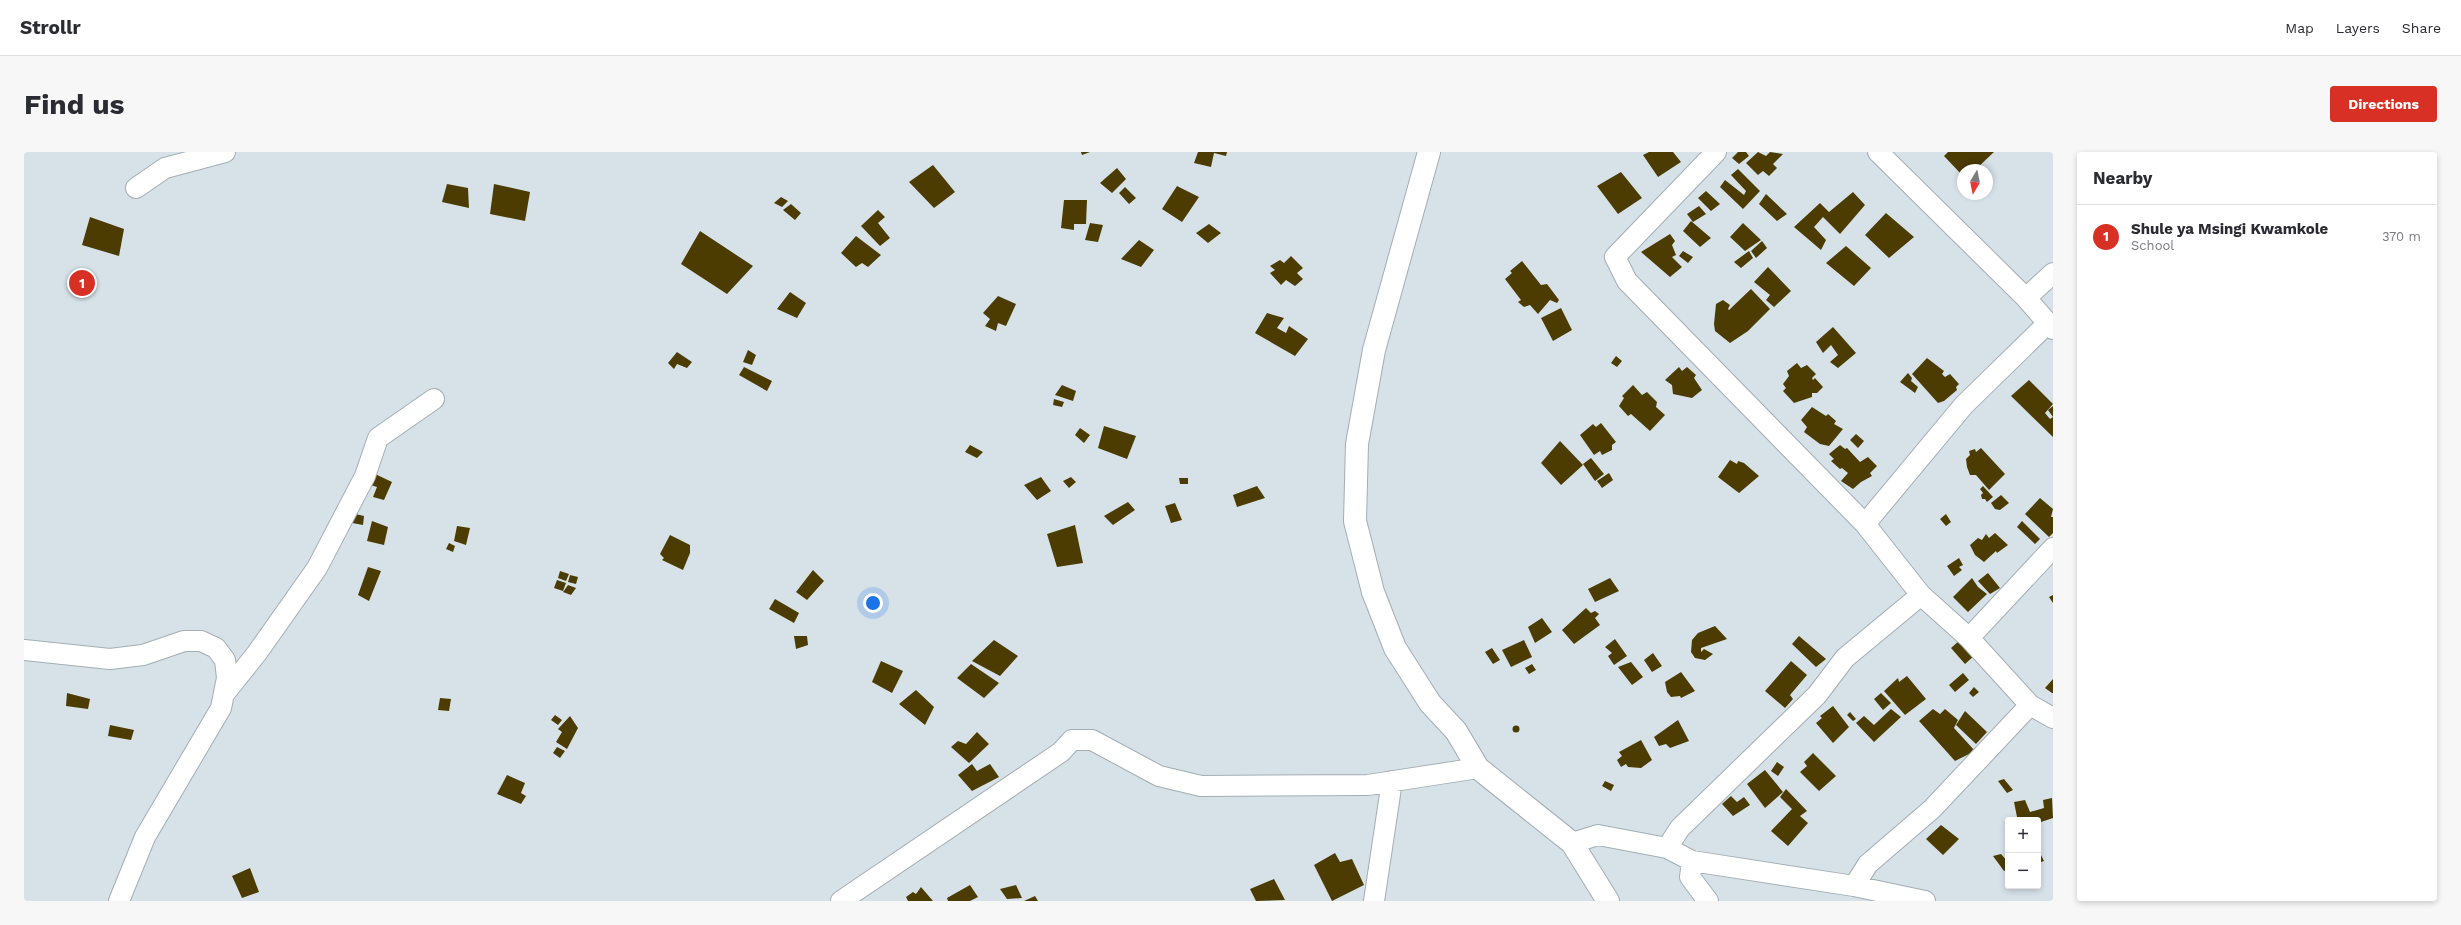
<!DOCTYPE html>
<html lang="en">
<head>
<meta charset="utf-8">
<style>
	body { margin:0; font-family:"Work Sans",sans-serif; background:#f7f7f7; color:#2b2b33 }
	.controls { position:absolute; right:12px; bottom:12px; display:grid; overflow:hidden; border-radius:4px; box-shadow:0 2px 6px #0003 }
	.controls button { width:36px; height:36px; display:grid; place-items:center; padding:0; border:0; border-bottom:1px solid #e1e1e2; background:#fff; color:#2b2b33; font:20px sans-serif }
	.compass { position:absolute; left:1933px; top:12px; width:36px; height:36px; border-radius:50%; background:#fff; box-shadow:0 2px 6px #0003; rotate:190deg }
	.you { position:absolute; left:849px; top:451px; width:14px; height:14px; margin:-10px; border:3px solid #fff; border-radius:50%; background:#1a73e8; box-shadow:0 0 0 6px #1a73e833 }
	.badge { display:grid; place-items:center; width:26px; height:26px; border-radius:50%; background:#d93025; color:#fff; font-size:13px; font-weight:700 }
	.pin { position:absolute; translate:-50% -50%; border:2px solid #fff; box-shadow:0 1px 4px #0006 }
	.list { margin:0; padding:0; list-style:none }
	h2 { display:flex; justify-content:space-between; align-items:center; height:52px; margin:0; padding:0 16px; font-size:17px }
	h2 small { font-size:13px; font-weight:400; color:#7c7c81 }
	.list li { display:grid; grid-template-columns:26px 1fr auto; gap:12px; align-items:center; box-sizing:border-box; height:64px; padding:0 16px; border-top:1px solid #e1e1e2 }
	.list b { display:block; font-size:15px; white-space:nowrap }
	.list p { margin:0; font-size:13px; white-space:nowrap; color:#7c7c81 }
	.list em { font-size:13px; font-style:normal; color:#7c7c81 }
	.map { position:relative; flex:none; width:2029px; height:749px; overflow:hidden; border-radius:4px }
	header { display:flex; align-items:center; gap:24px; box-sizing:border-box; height:56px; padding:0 20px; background:#fff; border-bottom:1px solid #e1e1e2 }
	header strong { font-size:19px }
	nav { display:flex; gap:22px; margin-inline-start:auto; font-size:14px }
	.intro { display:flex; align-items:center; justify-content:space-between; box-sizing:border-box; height:96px; padding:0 24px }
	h1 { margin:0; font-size:28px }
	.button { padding:10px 18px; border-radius:4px; background:#d93025; color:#fff; font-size:14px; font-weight:700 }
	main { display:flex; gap:24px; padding:0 24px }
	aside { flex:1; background:#fff; border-radius:4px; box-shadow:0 2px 6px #0003 }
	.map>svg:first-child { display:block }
</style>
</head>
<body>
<header>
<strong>Strollr</strong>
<nav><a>Map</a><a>Layers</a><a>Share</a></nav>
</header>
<div class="intro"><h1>Find us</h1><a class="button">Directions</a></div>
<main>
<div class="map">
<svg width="2029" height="749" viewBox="0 0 2029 749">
	<rect width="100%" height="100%" fill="#d6e2e8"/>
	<!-- building -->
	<path fill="#4c3c02" d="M1057 0H1066L1058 3Z
		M1174 0H1203L1202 4 1190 1 1187 15 1170 11Z
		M1625 0H1649L1657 10 1634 25 1619 3Z
		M1714 0H1722L1725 4 1715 12 1708 6Z
		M1734 0 1742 4 1746 0 1759 2 1749 12 1753 16 1745 24 1739 19 1734 23 1722 11Z
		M1924 0H1970L1951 18H1939V24L1920 4Z
		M909 13 931 40 910 56 885 30Z
		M1093 16 1102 27 1088 41 1076 31Z
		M1714 17 1736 39 1719 57 1696 35 1701 28 1720 43 1722 39 1707 23Z
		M1597 20 1618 46 1594 62 1573 34Z
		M423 32 444 36 445 56 418 50Z
		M470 32 506 40 501 69 466 62Z
		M1153 34 1175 45 1158 70 1138 57Z
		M1101 35 1112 46 1105 52 1095 41Z
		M1682 39 1696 52 1687 59 1674 46Z
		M1829 40 1841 53 1816 82 1799 65 1790 75 1802 88 1797 98 1770 75 1796 51 1805 60Z
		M1742 42 1763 62 1753 69 1735 52Z
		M757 45 764 49 758 55 750 51Z
		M1040 48H1063L1062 72H1050V78L1037 76Z
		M767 52 777 61 771 68 759 58Z
		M1675 54 1682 62 1669 70 1663 62Z
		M854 58 861 65 854 71 866 86 856 94 837 74Z
		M1862 61 1890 85 1865 106 1841 83Z
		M66 65 100 77 95 104 58 93Z
		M1667 69 1687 86 1676 95 1659 79Z
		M1066 71 1079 73 1074 90 1061 88Z
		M1719 71 1737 88 1721 99 1706 85Z
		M1185 72 1197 81 1184 91 1172 81Z
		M676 79 729 114 703 142 657 112Z
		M1646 82 1651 89 1648 93 1652 103 1648 105 1658 115 1646 125 1617 100Z
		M832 84 857 103 844 115 838 111 832 115 817 101Z
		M1115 88 1130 98 1117 115 1097 107Z
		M1738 89 1743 96 1732 106 1727 99Z
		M1822 94 1847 116 1830 134 1802 111Z
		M1659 99 1669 105 1664 111 1655 104Z
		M1725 99 1729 106 1717 116 1710 110Z
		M1267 104 1279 116 1273 121 1279 127 1271 134 1262 128 1257 133 1246 121 1251 118 1246 114 1256 108 1260 111Z
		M1498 109 1517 133 1523 132 1535 148 1533 151 1526 148 1514 162 1506 153 1500 155 1494 150 1497 148 1481 127 1488 121 1486 119Z
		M1744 115 1767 139 1750 155 1742 148 1746 143 1730 130Z
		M1727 137 1746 157 1724 179 1706 191 1691 179 1690 172 1692 152 1699 148 1706 153 1704 157 1705 158Z
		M766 140 782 151 773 166 753 157Z
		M974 144 992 152 982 174 974 171 972 179 961 174 966 167 959 161Z
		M1537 156 1548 178 1529 189 1517 166Z
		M1243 161 1260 166 1253 176 1262 181 1265 174 1284 187 1271 204 1231 181Z
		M1809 175 1832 201 1814 216 1806 210 1814 203 1807 193 1799 201 1792 190Z
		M724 198 732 203 728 213 719 210Z
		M653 200 668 210 663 216 653 212 650 217 644 211Z
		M1592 204 1598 209 1593 215 1587 211Z
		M1903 206 1920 219 1918 222 1921 225 1926 222 1935 232 1932 235 1933 238 1920 249 1914 251 1888 222Z
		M1773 211 1777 216 1783 213 1792 222 1788 226 1789 228 1791 226 1799 235 1793 241H1788V245L1770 251 1759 239 1762 236 1759 232 1765 224 1763 219Z
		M720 215 748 229 743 239 715 223Z
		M1655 215 1658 219 1663 215 1672 223 1670 226 1678 238 1668 246 1649 242 1648 233 1641 228Z
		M1884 221 1888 226 1887 229 1894 235 1891 241 1876 230Z
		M2005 228 2029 252 2021 261 2026 267 2029 265V285L1987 244Z
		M1038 233 1052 239 1049 249 1031 243Z
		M1609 233 1618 243 1623 240 1633 250 1632 255 1641 263 1626 279 1607 262 1604 264 1595 254 1600 246 1598 244Z
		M1030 247 1040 250 1038 255 1029 253Z
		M2029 254V265L2024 258Z
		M1788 255 1802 264 1804 262 1812 269 1810 272 1819 277 1805 294 1796 292 1780 280 1783 275 1777 268Z
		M1577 271 1592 290 1588 293V298L1578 303 1576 299 1570 303 1556 283 1569 272 1572 275Z
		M1080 274 1112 284 1103 307 1074 296Z
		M1056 276 1066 283 1060 291 1051 283Z
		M1832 282 1840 289 1834 296 1826 288Z
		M1536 289 1559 313 1537 333 1517 311Z
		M946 293 959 300 953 306 941 300Z
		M1816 293 1821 297 1823 296 1836 310 1844 305 1853 314 1846 321 1848 324 1837 330 1829 337 1817 329 1824 321 1818 316 1816 317 1807 309 1810 307 1805 302Z
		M1957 296 1981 322 1965 338 1952 323H1946L1943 315 1942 307 1946 303 1945 299 1951 297 1952 300Z
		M1567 306 1580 322 1571 329 1559 312Z
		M1706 308 1713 312 1714 309 1720 311 1735 324 1715 341 1694 325Z
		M349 321 368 330 360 348 349 345 353 335 343 332Z
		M1585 321 1589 328 1578 336 1573 329Z
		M1017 325 1027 339 1013 348 1000 333Z
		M1047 325 1052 330 1045 336 1039 329Z
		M1155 326H1164V332H1156Z
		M1233 334 1241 346 1213 355 1209 343Z
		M1959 334 1969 345 1963 350 1961 347H1958L1957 343 1959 341 1956 337Z
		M1977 343 1985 351 1976 358 1971 357 1967 351Z
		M2016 346 2029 357 2027 365H2029V381L2025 385 2001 362Z
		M1104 350 1111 358 1089 373 1080 364Z
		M1151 351 1158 368 1147 371 1141 354Z
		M323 360 340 364 339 373 323 370Z
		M1922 362 1927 370 1922 374 1916 367Z
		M348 369 364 375 360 393 343 389Z
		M1998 369 2016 387 2011 392 1993 375Z
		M1051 373 1059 411 1033 415 1023 382Z
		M433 374 446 376 442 393 430 389Z
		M1971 381 1984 393 1973 401 1972 399 1960 410 1951 403 1946 393 1954 386 1958 388 1962 382 1965 386Z
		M646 383 666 393V401L659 418 638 408 640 406 636 402Z
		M425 391 431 394 429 400 422 397Z
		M1935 406 1939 413 1935 415 1938 418 1930 424 1923 414Z
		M344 415 357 419 345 449 334 443Z
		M789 418 800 429 783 448 772 440Z
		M536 419 545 422 542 429 534 426Z
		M1964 421 1976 436 1966 442 1954 429Z
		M546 423 554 425 552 432 544 430Z
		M1586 426 1595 439 1571 450 1564 437Z
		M1948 426 1954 435 1963 442 1944 460 1929 445Z
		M533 428 542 431 539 439 530 436Z
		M544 433 552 436 547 443 539 440Z
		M2029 443V451L2025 445Z
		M751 447 775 461 770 471 745 457Z
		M1562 456 1567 461 1571 459 1575 462 1571 466 1576 473 1550 492 1538 478Z
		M1518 466 1528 480 1511 491 1504 475Z
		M1691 474 1703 487 1677 496V500L1680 497 1689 502 1681 508 1671 506 1667 500 1668 488 1674 481Z
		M770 484H783L784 493 772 497Z
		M1775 484 1802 507 1792 515 1768 492Z
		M1591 487 1603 504 1590 513 1584 504 1588 501 1581 495Z
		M970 488 994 504 976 524 948 509Z
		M1500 488 1508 505 1487 515 1478 498Z
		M1936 488 1951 503 1941 512 1927 496Z
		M1468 496 1476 508 1469 512 1461 500Z
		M1629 501 1638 514 1628 520 1620 508Z
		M857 509 879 519 868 541 848 530Z
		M1767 509 1783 523 1766 543 1769 547 1761 556 1741 539Z
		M1607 510 1619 525 1608 533 1594 515Z
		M947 512 975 531 960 546 933 526Z
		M1508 512 1512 518 1505 522 1501 516Z
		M1657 520 1671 539 1657 546 1656 544 1647 545 1643 540 1641 530Z
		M1939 521 1945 528 1931 540 1925 533Z
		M1883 524 1902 547 1881 563 1860 539 1874 526 1875 530Z
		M2029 527V541H2028L2021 536Z
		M1950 535 1955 540 1949 545 1945 541Z
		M892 538 910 555 901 573 875 552Z
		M43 541 66 547 64 557 42 554Z
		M1857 541 1867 551 1859 558 1850 547Z
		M416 546 427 547 425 559 414 558Z
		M1809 554 1825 575 1809 591 1792 571 1798 566 1796 564Z
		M1867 557 1877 565 1850 590 1832 571 1840 564 1850 573Z
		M1909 557 1916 562 1921 557 1934 568 1930 576 1951 599 1931 609 1895 569Z
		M1941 559 1963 580 1952 592 1932 573Z
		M1826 560 1832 567 1829 569 1823 563Z
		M531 563 538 568 534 573 527 568Z
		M546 564 554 576 543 597 532 590 538 580 534 577Z
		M1654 568 1665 589 1646 596 1642 592 1635 594 1630 585Z
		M86 573 110 578 107 588 84 584Z
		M1488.5 577a3.5 3.5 0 1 1 7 0a3.5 3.5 0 1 1-7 0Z
		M953 580 965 592 945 611 927 595 934 589 942 592Z
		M1617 588 1628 608 1617 616 1604 615 1602 612 1597 615 1593 608 1598 604 1595 600Z
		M533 595 541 599 536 606 529 601Z
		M1789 601 1812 624 1795 639 1776 620 1783 614 1780 610Z
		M1753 610 1760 615 1754 624 1747 619Z
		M948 612 953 619 966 612 975 625 948 639 934 623Z
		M1741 618 1759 640 1741 656 1723 632Z
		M483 623 501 631 497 641 502 644 497 652 473 642Z
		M1980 627 1989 638 1983 641 1974 629Z
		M1581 629 1590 633 1587 639 1578 634Z
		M1762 637 1783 659 1776 664 1784 671 1764 694 1747 679 1768 657 1756 645Z
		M1707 644 1713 650 1720 645 1726 653 1709 664 1698 652Z
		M2028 646 2029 666 2014 671V668H1999L1998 665H1993L1990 650 2001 648 2006 660 2020 656 2019 648Z
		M1917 673 1935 687 1919 703 1902 687Z
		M2014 697 2020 709 2014 711Z
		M1311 701 1316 710 1328 707 1340 733 1308 749 1290 713Z
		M1977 702 1984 710V717L1980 719 1969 704Z
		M2014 713 2017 720 2014 725Z
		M226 716 235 740 218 746 208 724Z
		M1250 727 1261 748 1232 749 1226 737Z
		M946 733 954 745 946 749H924L923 746Z
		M992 733 998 746 983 747 976 737Z
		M897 735 909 749H884L882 745 889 740 892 742Z
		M1011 744 1014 749H1000Z"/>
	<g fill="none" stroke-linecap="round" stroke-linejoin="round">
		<!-- minor casing -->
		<g stroke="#a2aeb4" stroke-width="22">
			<path id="minor" d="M1692 0 1591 105 1603 129 1841 372 1897 443 1945 486 2006 553 2029 566
				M1854 0 2002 146 2029 177
				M112 36 141 16 201 0
				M2002 146 2029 121
				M1841 372 1940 253 2024 171
				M1945 486 2029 396
				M0 498 86 507 119 503 160 489H177L192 496 201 508 203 526 197 556 121 685 95 749
				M201 541 233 501 293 416 341 324 354 286 410 247
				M1548 691 1574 683 1643 696 1668 709 1830 734 1901 749
				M1643 696 1656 676 1793 543 1821 506 1897 443
				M1668 709 1666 725 1684 749
				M1830 734 1844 712 1908 657 2006 553
				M817 749 1037 600 1048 588H1068L1135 624 1177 634 1344 633 1454 616
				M1350 749 1368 629"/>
		</g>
		<!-- highway casing -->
		<g stroke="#a2aeb4" stroke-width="24">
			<path id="highway" d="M1405 0 1350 198 1333 292 1331 369 1349 440 1371 496 1406 551 1432 579 1454 616 1548 691 1584 749"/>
		</g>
		<!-- minor -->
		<use href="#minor" stroke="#fff" stroke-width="20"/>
		<!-- highway -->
		<use href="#highway" stroke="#fff" stroke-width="22"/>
	</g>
</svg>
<div class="controls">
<button>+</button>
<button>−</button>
</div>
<svg class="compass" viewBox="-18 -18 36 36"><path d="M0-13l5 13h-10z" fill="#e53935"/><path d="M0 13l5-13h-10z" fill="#7c7c81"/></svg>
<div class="you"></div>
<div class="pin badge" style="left:58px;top:131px">1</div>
</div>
<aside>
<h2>Nearby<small></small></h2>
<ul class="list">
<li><span class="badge">1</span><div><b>Shule ya Msingi Kwamkole</b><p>School</p></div><em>370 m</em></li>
</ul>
</aside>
</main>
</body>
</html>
